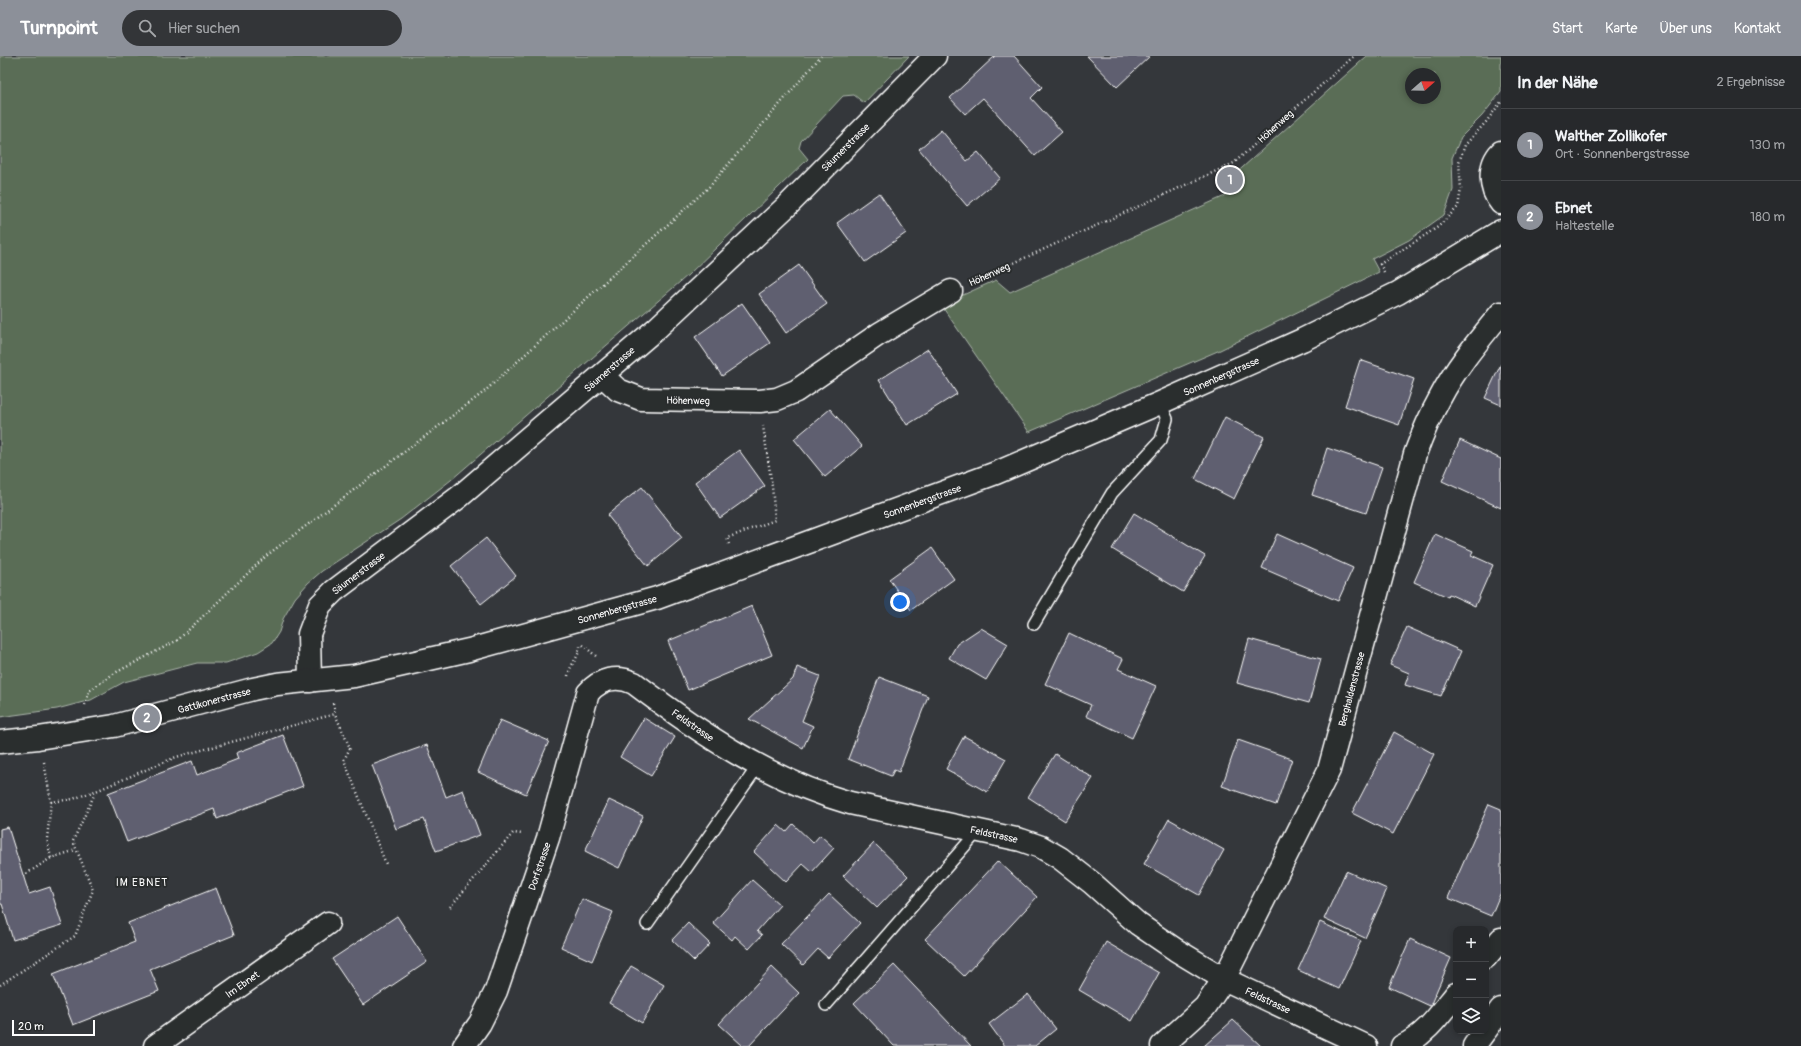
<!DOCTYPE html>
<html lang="de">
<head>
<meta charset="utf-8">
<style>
	body { margin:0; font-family:Pangolin,sans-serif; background:#333538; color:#f1f3f6 }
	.controls { position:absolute; right:12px; bottom:12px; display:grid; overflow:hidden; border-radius:8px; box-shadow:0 2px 6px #0003 }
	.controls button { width:36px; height:36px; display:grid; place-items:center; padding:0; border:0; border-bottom:1px solid #434548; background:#27292c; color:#f1f3f6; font:20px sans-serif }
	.compass { position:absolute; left:1405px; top:12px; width:36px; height:36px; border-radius:50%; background:#27292c; box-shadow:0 2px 6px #0003; rotate:70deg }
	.scale { position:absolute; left:12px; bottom:10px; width:83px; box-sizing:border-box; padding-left:4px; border:2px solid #fff; border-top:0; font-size:11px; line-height:14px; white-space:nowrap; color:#fff; -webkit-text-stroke:3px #2a2d2e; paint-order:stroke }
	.you { position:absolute; left:900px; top:546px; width:14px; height:14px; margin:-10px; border:3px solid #fff; border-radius:50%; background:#1a73e8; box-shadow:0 0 0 6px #1a73e833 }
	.badge { display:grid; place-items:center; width:26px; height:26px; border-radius:50%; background:#8c9099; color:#fff; font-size:13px; font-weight:700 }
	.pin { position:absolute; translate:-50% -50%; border:2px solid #fff; box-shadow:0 1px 4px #0006 }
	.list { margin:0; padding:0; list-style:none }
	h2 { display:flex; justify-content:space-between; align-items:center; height:52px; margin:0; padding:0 16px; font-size:17px }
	h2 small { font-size:13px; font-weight:400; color:#a4a6a9 }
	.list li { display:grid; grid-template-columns:26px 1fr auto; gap:12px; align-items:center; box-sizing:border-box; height:72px; padding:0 16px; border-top:1px solid #434548 }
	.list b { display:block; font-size:15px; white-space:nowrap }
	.list p { margin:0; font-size:13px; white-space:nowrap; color:#a4a6a9 }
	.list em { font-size:13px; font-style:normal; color:#a4a6a9 }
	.icon { flex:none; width:22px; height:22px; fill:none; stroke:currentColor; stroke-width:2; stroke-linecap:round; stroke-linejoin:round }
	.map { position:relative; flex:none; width:1501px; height:990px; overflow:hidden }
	header { display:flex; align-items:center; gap:24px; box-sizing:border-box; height:56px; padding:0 20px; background:#8c9099; color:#fff }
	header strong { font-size:19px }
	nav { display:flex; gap:22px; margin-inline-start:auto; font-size:14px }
	.search { width:280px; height:36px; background:#333538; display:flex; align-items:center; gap:10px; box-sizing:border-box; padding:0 14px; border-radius:22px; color:#a4a6a9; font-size:15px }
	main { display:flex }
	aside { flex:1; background:#27292c }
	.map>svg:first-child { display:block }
</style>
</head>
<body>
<header>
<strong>Turnpoint</strong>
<div class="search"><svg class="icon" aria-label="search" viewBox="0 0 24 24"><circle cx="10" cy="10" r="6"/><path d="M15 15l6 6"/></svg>Hier suchen</div>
<nav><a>Start</a><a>Karte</a><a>Über uns</a><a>Kontakt</a></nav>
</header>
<main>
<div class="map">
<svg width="1501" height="990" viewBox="0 0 1501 990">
	<rect width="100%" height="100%" fill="#34373b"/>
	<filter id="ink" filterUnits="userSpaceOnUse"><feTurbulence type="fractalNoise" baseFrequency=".025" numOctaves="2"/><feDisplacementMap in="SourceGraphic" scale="8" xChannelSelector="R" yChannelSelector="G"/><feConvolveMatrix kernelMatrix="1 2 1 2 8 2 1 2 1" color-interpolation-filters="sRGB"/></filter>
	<g filter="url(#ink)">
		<!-- green -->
		<path fill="#5a6d57" stroke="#acb6ab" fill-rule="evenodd" d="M0 0H909L864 47 854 39 843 40 801 85 799 92 808 103 688 219 451 424 401 463 322 515 308 527 295 542 283 563 279 576 272 587 258 596 226 607H197L124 626 91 644 57 653 0 661Z
			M1367 0H1501V36L1482 60 1461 81 1452 102 1453 134 1444 159 1409 184 1372 203 1379 216 1220 294 1029 376 941 249 996 224 1010 236 1225 140 1233 120ZM1411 18H1435V42H1411Z"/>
		<!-- building -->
		<path fill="#5e5e6f" stroke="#fff" d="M995 0H1014L1042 31 1031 42 1062 76 1035 100 983 42 965 58 950 42Z
			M1087 0H1150L1117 31Z
			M941 74 967 105 978 96 1000 122 967 150 919 93Z
			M879 137 906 177 865 206 837 167Z
			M799 209 827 248 786 277 759 238Z
			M742 247 770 287 722 320 695 281Z
			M928 293 957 338 907 369 879 324Z
			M1360 304 1414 323 1399 369 1345 350Z
			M1501 308V349L1485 342Z
			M830 353 862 390 825 421 794 383Z
			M1225 361 1264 381 1234 443 1195 423Z
			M1460 384 1501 403V452L1442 425Z
			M1327 392 1382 411 1366 457 1312 439Z
			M739 394 765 430 720 462 695 426Z
			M642 431 682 482 648 510 607 459Z
			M1134 457 1205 500 1183 536 1112 493Z
			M1277 478 1353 512 1338 545 1262 512Z
			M1435 478 1473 495 1471 499 1493 509 1475 550 1449 538 1448 541 1414 526Z
			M486 482 516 520 481 548 451 510Z
			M932 492 954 523 911 554 889 523Z
			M752 550 772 599 688 634 668 585Z
			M1407 571 1461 595 1441 640 1405 629 1409 617 1390 609Z
			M981 572 1008 588 986 624 949 602 957 588Z
			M1069 577 1123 603 1118 613 1156 630 1132 682 1086 660 1091 649 1045 628Z
			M1249 583 1321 603 1309 647 1237 627Z
			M797 611 820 620 802 665 813 670 803 692 749 663 793 623Z
			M879 621 928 640 899 716 894 714 891 720 848 703Z
			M644 662 675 681 651 720 620 701Z
			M500 664 549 685 526 738 478 716Z
			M1394 676 1434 698 1393 778 1352 757Z
			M283 679 303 730 217 763 214 753 127 786 108 737 192 705 197 719 238 703 236 697Z
			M964 680 1006 703 987 736 946 713Z
			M1238 684 1292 703 1276 749 1222 730Z
			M427 689 446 741 463 734 480 779 436 795 424 763 396 773 372 709Z
			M1055 698 1093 722 1065 765 1028 741Z
			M609 744 643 760 619 812 585 795Z
			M1489 748 1501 753V836L1491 860 1448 842Z
			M1169 763 1224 794 1199 839 1144 808Z
			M793 768 813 787 820 779 834 792 812 816 803 808 786 826 754 796 778 769 786 776Z
			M8 771 29 838 50 831 62 869 13 884 2 848H0V773Z
			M874 787 908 820 877 852 843 820Z
			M998 805 1037 841 964 920 925 883Z
			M1346 815 1387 833 1365 882 1324 863Z
			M752 824 780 849 757 875 762 879 749 893 735 880 732 884 713 867Z
			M216 832 234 879 150 913 159 935 73 969 53 918 135 886 128 867Z
			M829 838 860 867 828 902 818 893 803 909 781 888Z
			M582 843 613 856 592 905 561 891Z
			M397 860 427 906 363 949 332 903Z
			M1320 866 1361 885 1339 933 1298 914Z
			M688 867 710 888 694 905 672 884Z
			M1410 883 1451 902 1430 950 1389 931Z
			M1106 886 1159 917 1132 965 1079 934Z
			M894 909 971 990H894L854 947Z
			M631 910 664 929 642 967 609 947Z
			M772 911 799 937 749 990H743L719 968Z
			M1028 938 1056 973 1035 990H1005L989 968Z
			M1233 964 1261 990H1204Z"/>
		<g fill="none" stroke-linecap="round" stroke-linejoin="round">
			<!-- lane casing -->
			<g stroke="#fff" stroke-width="14">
				<path id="lane" d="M1034 568 1112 437 1161 384 1167 363 1160 347
					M647 868 758 710
					M826 949 978 775"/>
			</g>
			<!-- street casing -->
			<g stroke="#fff" stroke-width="25">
				<path id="street" d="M1501 96C1488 109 1489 133 1501 147
					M602 319 618 334 641 343 760 345 777 343 796 335 879 278 951 235
					M310 625 309 578 320 549 334 535 459 441 657 272 789 148 935 0
					M1486 901 1501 883
					M155 990 328 867
					M464 990 480 967 496 935 548 782 588 637C600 623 617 619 634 627 700 677 769 724 850 747L1021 784 1041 791 1060 802 1092 827 1138 868 1176 894 1224 923 1366 990
					M1162 990 1205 951 1224 923 1329 714 1415 398C1422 379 1430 360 1440 342 1456 311 1479 284 1501 257
					M1402 990C1426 979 1440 958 1456 938"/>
			</g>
			<!-- secondary casing -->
			<g stroke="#fff" stroke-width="25">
				<path id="secondary" d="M0 686 38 682 114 670 253 633 277 628 354 620 469 594 657 542 996 417 1160 347 1302 284 1398 237 1501 175
					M1486 974 1501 953
					M1474 990 1485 975"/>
			</g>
			<!-- path -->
			<path stroke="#fff" stroke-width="2.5" stroke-dasharray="1 3" stroke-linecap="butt" d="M1384 216 1380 208 1438 171 1458 151 1461 133 1459 106 1465 89 1486 66 1501 46
				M974 225 1234 107 1354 0
				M729 488 727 482 775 464 772 430 763 370
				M583 589 597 601
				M568 620C570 608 579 602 580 590
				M333 647 335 658
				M85 649 89 635 113 618 178 584 266 500 484 336 709 131 821 0
				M44 706 51 746 47 783 51 802 76 794
				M51 746 73 743 95 735
				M23 820 51 802
				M450 851 513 777 522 778
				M0 929 75 880 93 834 73 785 96 735 176 701 335 658 350 692 344 704 386 808"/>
			<!-- lane -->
			<use href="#lane" stroke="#2a2d2e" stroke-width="11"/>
			<!-- street -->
			<use href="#street" stroke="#2a2d2e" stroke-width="22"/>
			<!-- secondary -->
			<use href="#secondary" stroke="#2a2d2e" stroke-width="22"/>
		</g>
	</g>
	<g text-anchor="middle" stroke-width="4" stroke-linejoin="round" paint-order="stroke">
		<!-- street labels -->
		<g font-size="10" fill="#fff" stroke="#2a2d2e">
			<text transform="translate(1275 70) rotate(-42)" y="4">Höhenweg</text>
			<text transform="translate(845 91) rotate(-45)" y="4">Säumerstrasse</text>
			<text transform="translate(989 218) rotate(-24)" y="4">Höhenweg</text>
			<text transform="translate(609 313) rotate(-41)" y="4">Säumerstrasse</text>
			<text transform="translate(1221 320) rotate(-24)" y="4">Sonnenbergstrasse</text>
			<text transform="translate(688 344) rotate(1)" y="4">Höhenweg</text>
			<text transform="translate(922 445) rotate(-20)" y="4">Sonnenbergstrasse</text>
			<text transform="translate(358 517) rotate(-37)" y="4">Säumerstrasse</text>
			<text transform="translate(617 553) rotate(-16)" y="4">Sonnenbergstrasse</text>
			<text transform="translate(1351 633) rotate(-75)" y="4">Berghaldenstrasse</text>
			<text transform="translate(214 644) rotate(-15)" y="4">Gattikonerstrasse</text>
			<text transform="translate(693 669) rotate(35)" y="4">Feldstrasse</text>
			<text transform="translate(994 778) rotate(12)" y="4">Feldstrasse</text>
			<text transform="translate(539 810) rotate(-71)" y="4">Dorfstrasse</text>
			<text transform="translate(242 928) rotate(-35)" y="4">Im Ebnet</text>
			<text transform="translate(1268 944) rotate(25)" y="4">Feldstrasse</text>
		</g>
		<!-- neighbourhood labels -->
		<g font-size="11" letter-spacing="1" fill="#fff" stroke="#2a2d2e">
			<text x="142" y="830">IM EBNET</text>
		</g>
	</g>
</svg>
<div class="controls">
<button>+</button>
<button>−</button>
<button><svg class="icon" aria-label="layers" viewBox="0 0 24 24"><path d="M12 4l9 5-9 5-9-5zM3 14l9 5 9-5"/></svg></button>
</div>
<svg class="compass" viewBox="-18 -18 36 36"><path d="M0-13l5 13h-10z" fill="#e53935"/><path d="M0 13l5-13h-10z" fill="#a4a6a9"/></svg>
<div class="scale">20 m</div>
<div class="you"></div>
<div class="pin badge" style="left:1230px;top:124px">1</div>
<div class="pin badge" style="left:147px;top:662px">2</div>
</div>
<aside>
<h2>In der Nähe<small>2 Ergebnisse</small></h2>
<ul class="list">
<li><span class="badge">1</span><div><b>Walther Zollikofer</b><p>Ort · Sonnenbergstrasse</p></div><em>130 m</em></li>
<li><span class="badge">2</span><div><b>Ebnet</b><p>Haltestelle</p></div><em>180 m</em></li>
</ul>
</aside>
</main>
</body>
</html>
